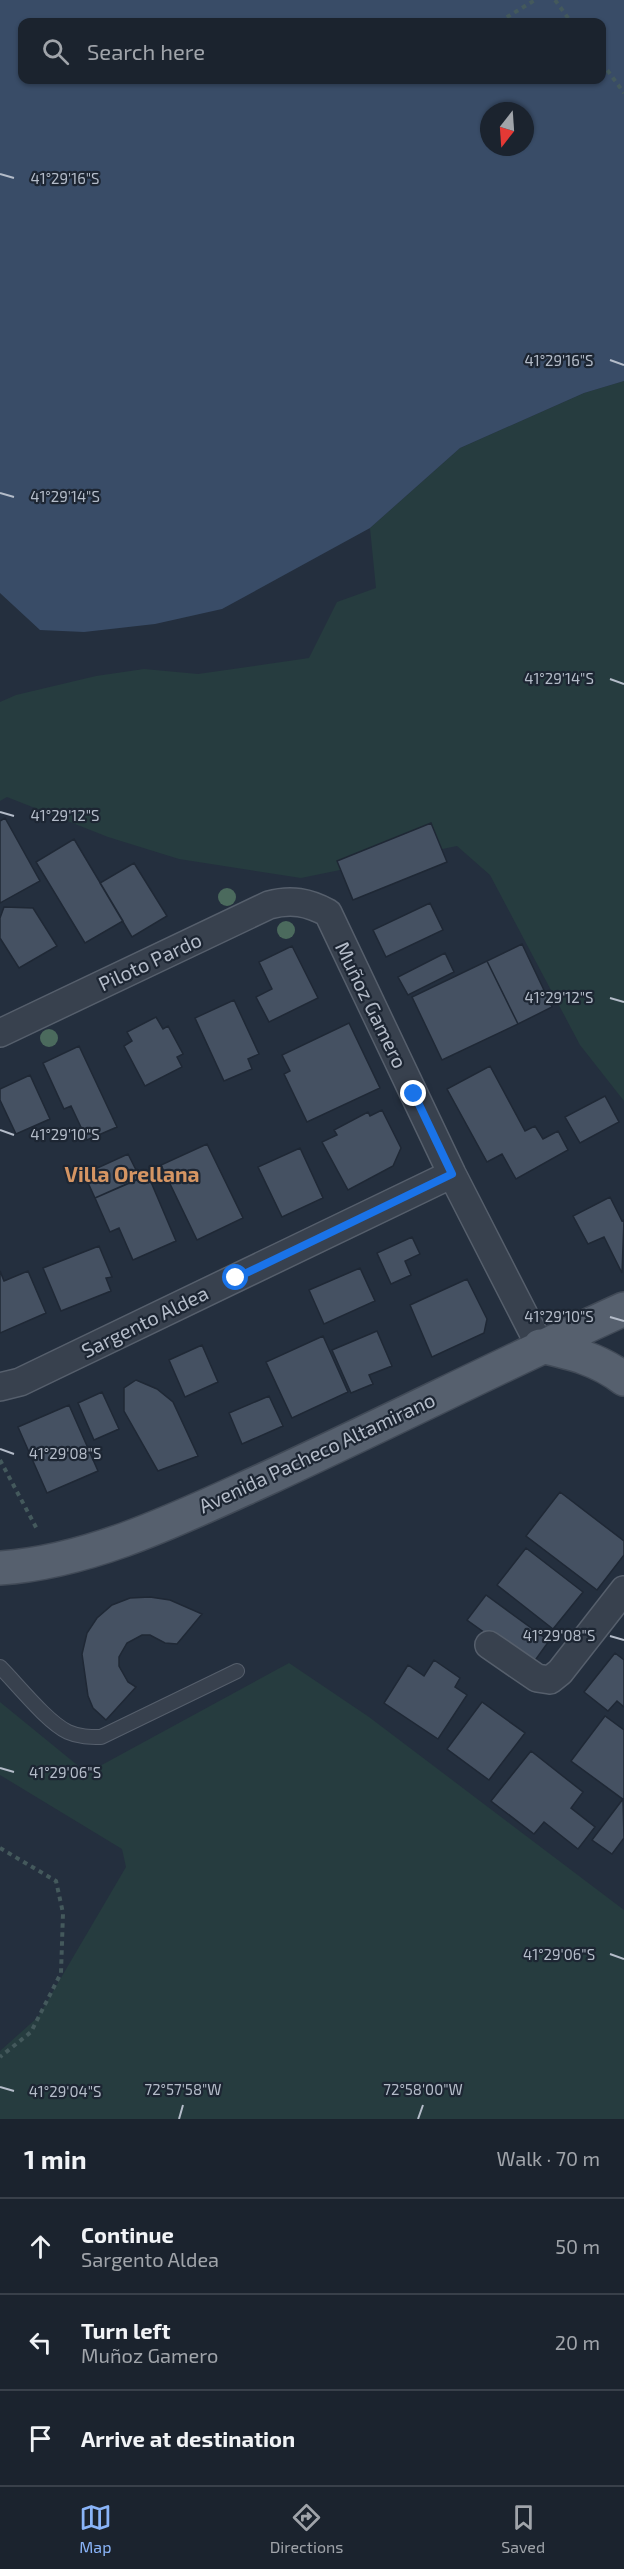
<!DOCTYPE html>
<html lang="en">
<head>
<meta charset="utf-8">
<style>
	body { margin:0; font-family:"Exo 2",sans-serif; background:#242b36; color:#f1f3f6 }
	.compass { position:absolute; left:480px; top:102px; width:54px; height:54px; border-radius:50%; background:#1b232e; box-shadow:0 2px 4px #0004; rotate:197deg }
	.stop { position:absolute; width:18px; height:18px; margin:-14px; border:4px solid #1a73e8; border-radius:50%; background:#fff }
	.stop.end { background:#1a73e8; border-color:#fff; box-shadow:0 2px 6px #0008 }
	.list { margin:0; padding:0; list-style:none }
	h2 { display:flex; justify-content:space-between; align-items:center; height:78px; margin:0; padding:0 24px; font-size:26px }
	h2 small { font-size:20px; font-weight:400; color:#a0a4aa }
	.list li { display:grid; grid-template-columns:39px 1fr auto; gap:18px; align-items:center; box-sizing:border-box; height:96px; padding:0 24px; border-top:2px solid #39404a }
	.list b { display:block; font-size:22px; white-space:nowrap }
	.list p { margin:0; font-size:20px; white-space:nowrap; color:#a0a4aa }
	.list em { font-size:20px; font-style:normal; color:#a0a4aa }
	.icon { flex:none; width:33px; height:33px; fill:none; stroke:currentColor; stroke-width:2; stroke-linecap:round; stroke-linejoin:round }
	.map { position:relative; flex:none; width:624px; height:2119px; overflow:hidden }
	.search { position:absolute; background:#1b232e; box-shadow:0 2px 4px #0004; left:18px; right:18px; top:18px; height:66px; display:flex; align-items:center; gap:15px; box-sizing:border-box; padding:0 21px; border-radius:12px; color:#a0a4aa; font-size:22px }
	.sheet { height:366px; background:#1b232e }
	nav { display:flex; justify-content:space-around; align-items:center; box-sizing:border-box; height:84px; border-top:2px solid #39404a; background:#1b232e; font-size:16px; color:#a0a4aa }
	nav a { display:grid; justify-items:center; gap:3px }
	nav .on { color:#8ab4f8 }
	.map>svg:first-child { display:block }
</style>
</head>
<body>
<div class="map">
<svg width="624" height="2119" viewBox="0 0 624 2119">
	<rect width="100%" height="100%" fill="#242f3e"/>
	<!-- green -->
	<path fill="#263c3f" d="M624 381V1101L580 1045 490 875 457 846 301 878 179 859 108 837 7 797 0 801V702L16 695 96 676 144 669 198 674 309 658 337 602 376 588 370 528 460 448 584 393Z
		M289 1663 369 1717 624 1910V2119H0V2051L38 2017 126 1867 122 1849 0 1775V1702L87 1773Z"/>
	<!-- water -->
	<path fill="#394c67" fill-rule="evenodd" d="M0 0H624V381L584 393 460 448 370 528 222 609 155 624 84 632 40 630 0 593ZM22 22H602V80H22ZM489 111H525V147H489Z"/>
	<!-- building -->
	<path fill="#455162" stroke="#1f2835" stroke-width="1.5" d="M5 818 40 881 0 903V821Z
		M431 823 447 862 353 900 337 861Z
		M74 839 123 921 85 943 36 862Z
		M134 863 167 916 132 937 100 883Z
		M430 903 443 930 386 957 373 930Z
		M4 907 33 908 57 946 19 968 0 938V918Z
		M522 944 552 1007 518 1024 487 961Z
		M292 946 318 998 269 1022 256 997 272 989 259 962Z
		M445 953 454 972 408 995 398 977Z
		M487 961 518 1024 442 1060 412 997Z
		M234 1000 259 1054 248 1059 252 1069 224 1081 195 1018Z
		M156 1017 163 1029 168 1026 183 1054 177 1057 182 1067 145 1086 124 1046 132 1041 127 1032Z
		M349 1023 380 1088 307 1122 284 1074 290 1071 282 1055Z
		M79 1046 117 1127 87 1140 71 1106 64 1109 43 1063Z
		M490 1066 525 1131 535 1126 543 1139 558 1131 568 1150 516 1179 502 1154 487 1162 447 1089Z
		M30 1075 50 1119 16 1134 0 1100V1089Z
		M605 1096 619 1122 580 1143 565 1117Z
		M382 1110 401 1148 393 1166 348 1190 322 1142 337 1135 334 1130 368 1112 370 1116Z
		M207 1144 243 1218 197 1240 161 1165Z
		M300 1148 323 1198 282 1217 258 1167Z
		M128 1154 140 1178 95 1198 84 1174Z
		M148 1175 176 1241 133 1260 119 1228 110 1232 95 1198Z
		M610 1197 622 1221 624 1220 622 1273 604 1237 588 1244 573 1216Z
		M412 1237 420 1254 405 1261 411 1275 391 1284 377 1253Z
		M99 1246 112 1277 106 1278 111 1291 61 1311 43 1268Z
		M360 1268 375 1301 324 1324 309 1290Z
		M0 1271 4 1281 28 1271 46 1313 0 1333Z
		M467 1279 487 1319 484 1333 432 1357 410 1305Z
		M377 1331 392 1366 369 1375 373 1384 351 1393 332 1350Z
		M323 1336 348 1392 292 1418 266 1362Z
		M202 1345 218 1382 185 1397 169 1360Z
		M136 1380 157 1389 173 1402 198 1456 158 1471 124 1411V1388Z
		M102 1392 119 1429 94 1440 78 1403Z
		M269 1396 283 1426 242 1444 229 1413Z
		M69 1405 98 1471 47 1493 18 1427Z
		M560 1492 624 1541V1555L597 1590 526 1536Z
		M526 1548 583 1592 553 1629 497 1585Z
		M486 1595 549 1641 531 1666 467 1620Z
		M150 1597 170 1600 202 1614 177 1644 165 1643 150 1635H142L127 1643 119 1657V1666L128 1682 136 1687 106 1720 93 1708 88 1696 82 1654 87 1633 97 1618 112 1605 130 1598Z
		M615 1653 624 1660V1707L617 1701 608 1711 584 1692Z
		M434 1660 460 1678 455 1687 467 1695 438 1739 384 1703 408 1665 424 1676Z
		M482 1702 525 1733 489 1780 447 1749Z
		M605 1716 624 1730V1800L571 1761Z
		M531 1751 583 1792 571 1808 595 1827 578 1849 544 1822 534 1834 491 1801Z
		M623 1799 624 1838 612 1854 592 1840Z"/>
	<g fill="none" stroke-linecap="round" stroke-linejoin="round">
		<!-- lane casing -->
		<g stroke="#565f6c" stroke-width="16">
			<path id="lane" d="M0 1667C18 1685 47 1722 68 1732 79 1737 90 1737 101 1737L237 1671"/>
		</g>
		<!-- street casing -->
		<g stroke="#565f6c" stroke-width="30">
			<path id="street" d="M0 1033 269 905C291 899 308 902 328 913L452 1174 540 1346
				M0 1387 20 1382 452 1174
				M489 1645 537 1678 550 1680 560 1672 624 1590"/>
		</g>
		<!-- primary casing -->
		<g stroke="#414a57" stroke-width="36">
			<path id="primary" d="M540 1346C572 1353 598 1359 624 1379
				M0 1568C93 1562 186 1515 270 1477 389 1422 505 1363 624 1309"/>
		</g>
		<!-- path -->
		<path stroke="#44595c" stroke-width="4" stroke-dasharray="4.5 4.5" stroke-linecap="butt" d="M555 0 571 22
			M499 22 535 0
			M602 63 624 93
			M0 1460 38 1531
			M0 1848 56 1881 63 1913 61 1973 31 2032 0 2057"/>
		<!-- lane -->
		<use href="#lane" stroke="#38414e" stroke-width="14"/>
		<!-- street -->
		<use href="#street" stroke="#38414e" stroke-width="27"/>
		<!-- primary -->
		<use href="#primary" stroke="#56606e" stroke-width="33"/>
	</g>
	<!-- trees -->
	<g fill="#4b6a5d">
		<circle cx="227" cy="897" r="9"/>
		<circle cx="286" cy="930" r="9"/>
		<circle cx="49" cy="1038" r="9"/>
	</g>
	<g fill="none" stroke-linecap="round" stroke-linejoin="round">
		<!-- route -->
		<path stroke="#1a73e8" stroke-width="8" d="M236 1278 452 1174 414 1094"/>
	</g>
	<!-- ticks -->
	<path fill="none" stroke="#b4bcc9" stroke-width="2" d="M0 174 14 178M610 360 624 365M0 493 14 497M610 679 624 684M0 812 14 816M610 998 624 1002M0 1130 14 1135M610 1317 624 1321M0 1449 14 1454M610 1636 624 1640M0 1768 14 1772M610 1954 624 1959M0 2087 14 2091M179 2119 183 2105M418 2119 423 2105"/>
	<g text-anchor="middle" stroke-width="4.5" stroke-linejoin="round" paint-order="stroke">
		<!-- street labels -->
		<g font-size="20" fill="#b4bcc9" stroke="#1d2633">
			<text transform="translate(150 962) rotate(-25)" y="7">Piloto Pardo</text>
			<text transform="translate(371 1005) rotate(64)" y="7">Muñoz Gamero</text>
			<text transform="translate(145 1322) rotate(-26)" y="7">Sargento Aldea</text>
			<text transform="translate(317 1453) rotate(-25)" y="7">Avenida Pacheco Altamirano</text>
		</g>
		<!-- neighbourhood labels -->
		<g font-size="21" font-weight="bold" fill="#d59563" stroke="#1d2633">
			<text x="132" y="1182">Villa Orellana</text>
		</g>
	</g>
	<g font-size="15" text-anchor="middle" fill="#b4bcc9" stroke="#1d2633" stroke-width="4.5" stroke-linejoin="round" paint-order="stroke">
		<text x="65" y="184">41°29'16"S</text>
		<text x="559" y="366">41°29'16"S</text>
		<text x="65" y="502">41°29'14"S</text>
		<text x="559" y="684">41°29'14"S</text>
		<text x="65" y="821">41°29'12"S</text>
		<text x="559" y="1003">41°29'12"S</text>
		<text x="65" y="1140">41°29'10"S</text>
		<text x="559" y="1322">41°29'10"S</text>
		<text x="65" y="1459">41°29'08"S</text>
		<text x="559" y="1641">41°29'08"S</text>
		<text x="65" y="1778">41°29'06"S</text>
		<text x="559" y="1960">41°29'06"S</text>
		<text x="183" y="2095">72°57'58"W</text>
		<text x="423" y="2095">72°58'00"W</text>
		<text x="65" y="2097">41°29'04"S</text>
	</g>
</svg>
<svg class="compass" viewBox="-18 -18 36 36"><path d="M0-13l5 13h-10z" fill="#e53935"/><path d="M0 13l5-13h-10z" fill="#a0a4aa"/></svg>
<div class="stop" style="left:236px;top:1278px"></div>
<div class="stop end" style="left:414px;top:1094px"></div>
<div class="search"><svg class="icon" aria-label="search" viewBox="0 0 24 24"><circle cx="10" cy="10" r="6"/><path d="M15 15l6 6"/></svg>Search here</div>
</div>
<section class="sheet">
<h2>1 min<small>Walk · 70 m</small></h2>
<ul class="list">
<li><svg class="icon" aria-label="ahead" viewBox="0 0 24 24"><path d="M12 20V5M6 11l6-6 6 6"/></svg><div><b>Continue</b><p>Sargento Aldea</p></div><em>50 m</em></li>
<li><svg class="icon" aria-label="left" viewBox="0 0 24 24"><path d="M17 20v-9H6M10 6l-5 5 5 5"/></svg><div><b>Turn left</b><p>Muñoz Gamero</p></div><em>20 m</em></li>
<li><svg class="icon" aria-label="arrive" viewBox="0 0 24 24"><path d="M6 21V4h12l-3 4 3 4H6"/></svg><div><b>Arrive at destination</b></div></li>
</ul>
</section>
<nav>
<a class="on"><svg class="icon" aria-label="map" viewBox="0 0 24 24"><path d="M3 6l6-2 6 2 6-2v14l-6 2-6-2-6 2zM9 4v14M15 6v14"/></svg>Map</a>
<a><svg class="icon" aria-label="directions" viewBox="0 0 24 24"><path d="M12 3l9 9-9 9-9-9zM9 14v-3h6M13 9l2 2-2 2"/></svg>Directions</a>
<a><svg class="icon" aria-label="saved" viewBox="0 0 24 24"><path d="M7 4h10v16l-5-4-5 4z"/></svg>Saved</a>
</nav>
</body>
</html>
